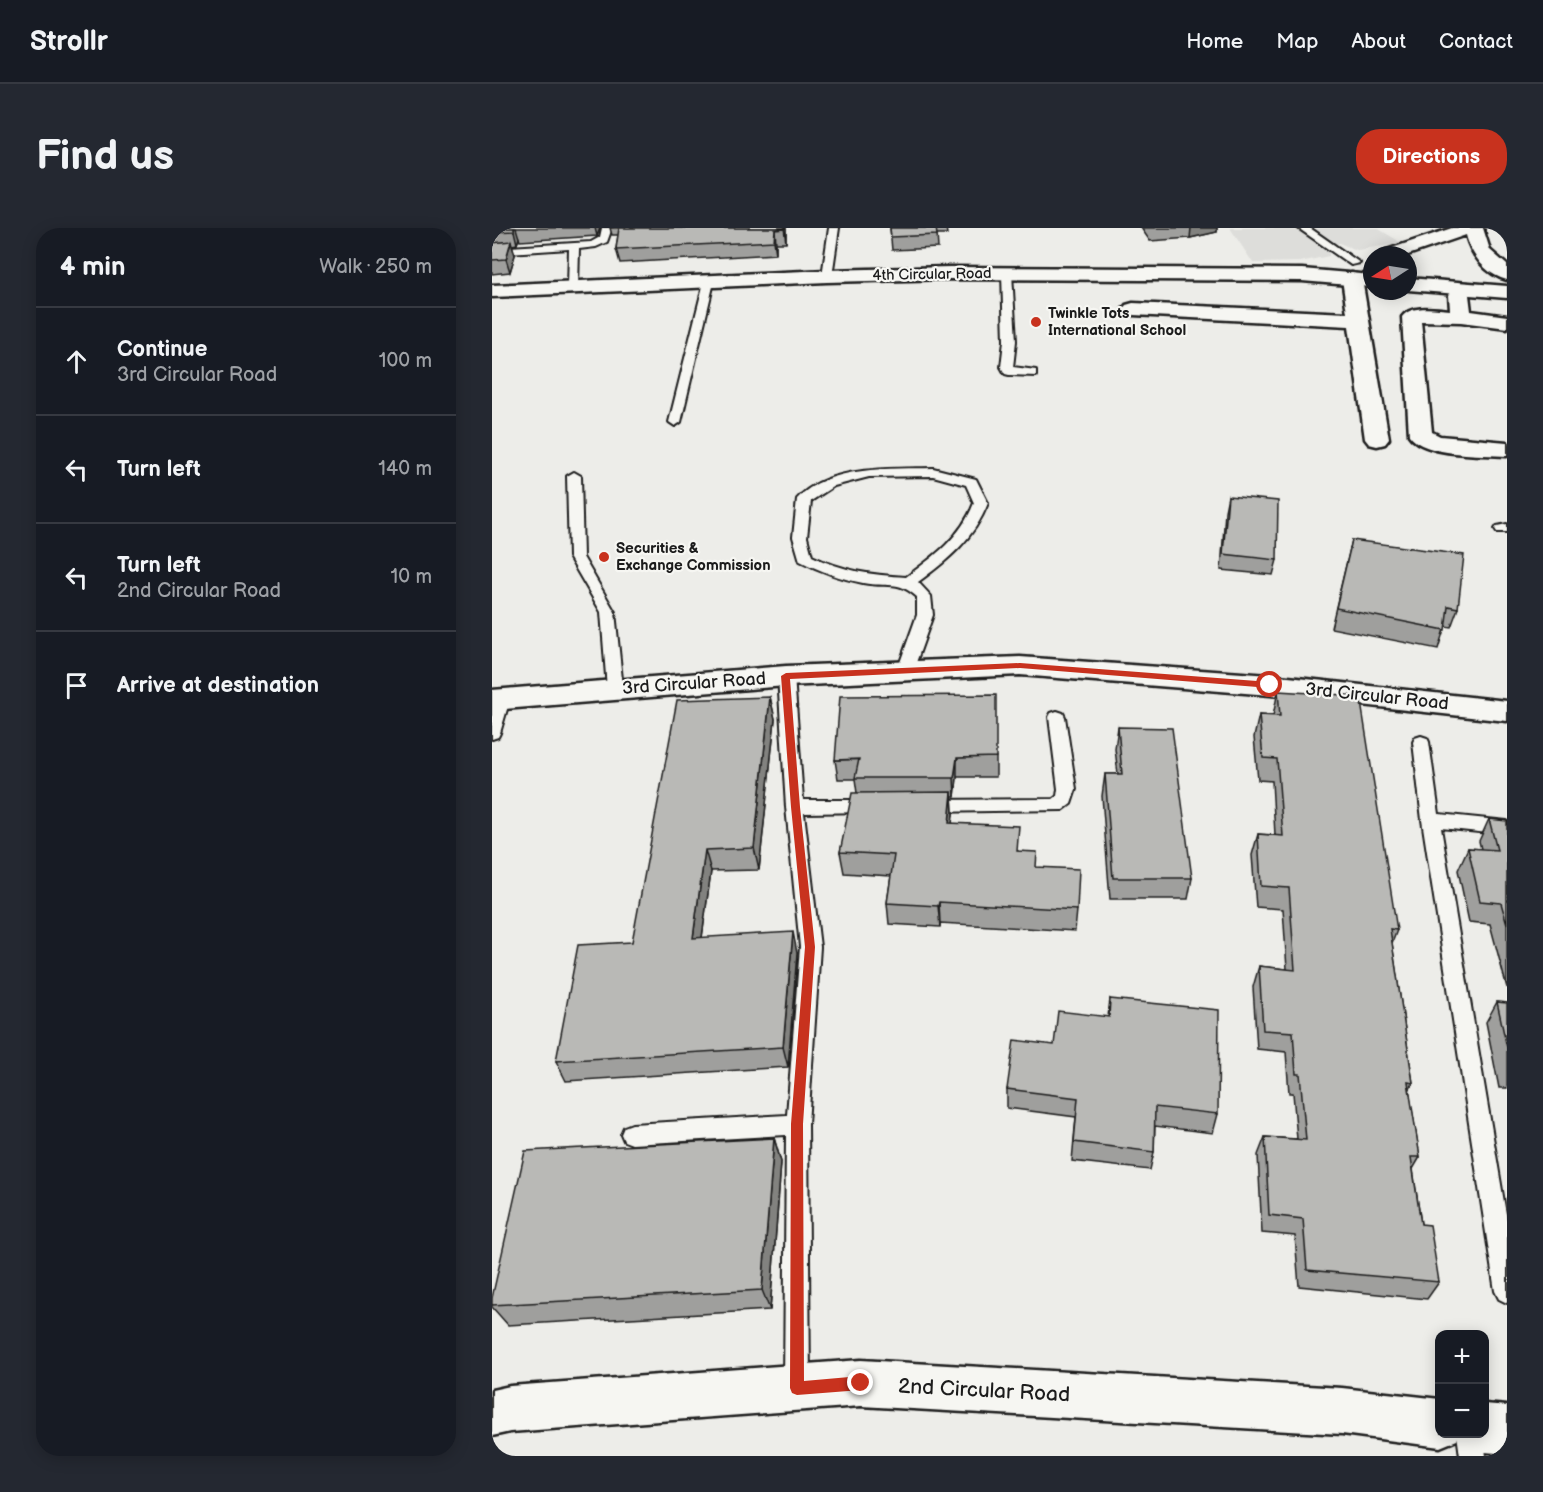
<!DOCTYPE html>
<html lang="en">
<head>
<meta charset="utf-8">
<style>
	body { margin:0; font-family:"Balsamiq Sans",sans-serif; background:#242831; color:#f1f3f6 }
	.controls { position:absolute; right:18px; bottom:18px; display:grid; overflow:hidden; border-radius:12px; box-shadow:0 3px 15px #0003 }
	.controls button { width:54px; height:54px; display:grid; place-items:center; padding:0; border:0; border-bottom:2px solid #363941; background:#171b24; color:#f1f3f6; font:30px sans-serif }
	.compass { position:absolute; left:871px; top:18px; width:54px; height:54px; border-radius:50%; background:#171b24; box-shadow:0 3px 15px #0003; rotate:258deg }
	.stop { position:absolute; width:18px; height:18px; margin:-14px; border:4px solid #c8321e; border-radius:50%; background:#fff }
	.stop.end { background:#c8321e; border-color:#fff; box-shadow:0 2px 6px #0008 }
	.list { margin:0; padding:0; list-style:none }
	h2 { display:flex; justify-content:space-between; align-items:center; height:78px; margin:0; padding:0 24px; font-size:26px }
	h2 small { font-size:20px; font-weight:400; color:#9ea1a6 }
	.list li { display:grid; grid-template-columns:39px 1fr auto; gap:18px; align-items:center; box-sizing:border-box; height:108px; padding:0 24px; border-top:2px solid #363941 }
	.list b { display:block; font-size:22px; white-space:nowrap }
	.list p { margin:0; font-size:20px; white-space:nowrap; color:#9ea1a6 }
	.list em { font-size:20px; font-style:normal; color:#9ea1a6 }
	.icon { flex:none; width:33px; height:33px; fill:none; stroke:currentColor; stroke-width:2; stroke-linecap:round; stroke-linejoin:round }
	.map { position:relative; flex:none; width:1015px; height:1228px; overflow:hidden; border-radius:24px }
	header { display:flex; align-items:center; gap:36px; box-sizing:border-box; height:84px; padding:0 30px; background:#171b24; border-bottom:2px solid #363941 }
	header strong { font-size:28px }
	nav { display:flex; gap:33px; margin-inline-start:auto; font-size:21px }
	.intro { display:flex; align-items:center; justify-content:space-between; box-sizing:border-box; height:144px; padding:0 36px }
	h1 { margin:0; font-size:42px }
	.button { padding:15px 27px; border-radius:24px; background:#c8321e; color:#fff; font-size:21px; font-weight:700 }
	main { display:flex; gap:36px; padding:0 36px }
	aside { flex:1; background:#171b24; border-radius:24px; box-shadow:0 3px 15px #0003 }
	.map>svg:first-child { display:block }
</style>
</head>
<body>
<header>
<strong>Strollr</strong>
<nav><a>Home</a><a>Map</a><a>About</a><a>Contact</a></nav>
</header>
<div class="intro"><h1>Find us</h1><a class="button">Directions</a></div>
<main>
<aside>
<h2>4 min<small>Walk · 250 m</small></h2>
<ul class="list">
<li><svg class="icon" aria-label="ahead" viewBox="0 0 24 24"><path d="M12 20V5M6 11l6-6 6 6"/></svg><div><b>Continue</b><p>3rd Circular Road</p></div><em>100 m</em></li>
<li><svg class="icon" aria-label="left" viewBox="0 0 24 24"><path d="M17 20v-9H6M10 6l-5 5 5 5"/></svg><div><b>Turn left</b></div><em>140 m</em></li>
<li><svg class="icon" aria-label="left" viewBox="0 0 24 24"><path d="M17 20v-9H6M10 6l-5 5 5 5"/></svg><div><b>Turn left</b><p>2nd Circular Road</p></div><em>10 m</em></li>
<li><svg class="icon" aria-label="arrive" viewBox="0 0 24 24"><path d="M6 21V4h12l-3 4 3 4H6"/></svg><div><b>Arrive at destination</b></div></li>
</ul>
</aside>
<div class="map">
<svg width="1015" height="1228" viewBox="0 0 1015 1228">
	<rect width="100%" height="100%" fill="#edede9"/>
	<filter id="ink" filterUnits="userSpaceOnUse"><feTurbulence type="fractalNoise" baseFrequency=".0167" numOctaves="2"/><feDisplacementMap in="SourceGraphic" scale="12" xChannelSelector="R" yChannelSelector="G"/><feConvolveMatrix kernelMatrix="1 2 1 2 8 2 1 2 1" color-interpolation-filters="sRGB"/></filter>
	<g filter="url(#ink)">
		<!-- built -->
		<path fill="#ddddda" d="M738 0H885L910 15 865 22 847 15 832 19 837 23V28L808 34 761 35Z"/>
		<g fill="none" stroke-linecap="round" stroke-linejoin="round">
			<!-- lane casing -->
			<g stroke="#1c1c1c" stroke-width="4">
				<path id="lane" d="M110 0H120L115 14 104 19 87 21 86 59 81 62 76 59 77 21 0 26V20L99 14 108 9Z
					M337 0H347L340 48 335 51 330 48Z
					M806 0H818L868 35 859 37Z
					M515 42 520 45 524 113 521 139 544 142V148L517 147 513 146 509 139 512 113 510 45Z
					M217 51 222 54 189 194 183 198 177 194 212 54Z
					M441 240 484 251 496 275C482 311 456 332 426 354L439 368 441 387 421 443 413 448 405 443 425 387V369C405 351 396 360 371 355 349 351 328 343 308 333L301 309 305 271C335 237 400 241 441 240ZM441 248 474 257 482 275C469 309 443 328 414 349 380 347 351 343 320 328L315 309 319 273 342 258 377 249Z
					M82 244 89 248 91 329 123 384 131 461 129 465H117L115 461 109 384 77 329 75 248Z
					M1015 296V304H1005L1003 301 1005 298Z
					M294 443 300 444 302 448 311 572H380L386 573 389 578 386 583 380 584 312 585 328 719 316 896 318 1160 314 1169 305 1173 296 1169 292 1160 294 907 140 916 132 913 129 906 132 899 140 896 295 887 308 719 294 579 286 448 288 444Z
					M10 466 16 467 18 471 8 505 6 509 0 511V477L4 467Z
					M565 483 571 485 573 489 584 561 579 576 571 582 438 584 432 583 429 578 432 573 438 572 561 571 565 568 566 561 557 489 559 485Z
					M929 508 935 510 937 514 947 586 1015 593V607L949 600 1015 992V1075L1007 1071 1003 1063 930 592 921 514 923 510Z
					M965 1206H991L994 1228H968Z"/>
			</g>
			<!-- street casing -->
			<g stroke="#1c1c1c" stroke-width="5">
				<path id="street" d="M860 45 867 47 870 51 897 211 893 216 885 218 877 216 873 211 857 98 641 87 634 85 631 81 634 77 641 75 855 85 850 51 853 47Z
					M967 61 974 63 977 67 979 83 1015 88V100L969 94 929 93 940 204 948 208 1015 214V228C990 226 932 229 917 207L910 89C919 76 944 81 958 82L957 67 960 63Z
					M528 429 778 447 1015 473V493L778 467 528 447 294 458 0 482V462L294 438Z"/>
			</g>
			<!-- secondary casing -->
			<g stroke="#1c1c1c" stroke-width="5">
				<path id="secondary" d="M960 0H991L998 22 1015 37V52C994 47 979 27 974 7L916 27H889L891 23Z
					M458 39 810 41 880 47V59L810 53 458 51 335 54 0 69V57L335 42Z
					M916 50 1015 58V70L916 62Z
					M369 1132 850 1160 948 1171V1206H967L965 1212 948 1219 850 1206 369 1178 18 1204 0 1208V1162L18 1158Z
					M993 1176 1015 1178V1226L993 1224 976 1217 972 1206H993Z"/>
			</g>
			<!-- lane -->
			<use href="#lane" fill="#f6f6f2" fill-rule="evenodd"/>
			<!-- street -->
			<use href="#street" fill="#f6f6f2" fill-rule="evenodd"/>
			<!-- secondary -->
			<use href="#secondary" fill="#f6f6f2" fill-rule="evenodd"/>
		</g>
		<!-- wall -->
		<path fill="#9f9f9d" stroke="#1c1c1c" stroke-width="1.5" d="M0 0H108L105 8 28 13 27 10 25 16 20 17 23 27 18 44 0 46Z
			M118 0H294V15H284V26L128 35 124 21 126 7H120Z
			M398 0H454L455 6H445L446 20 400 22Z
			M649 0H725V4L698 10 658 13Z
			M736 268 785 332 781 347 729 342 733 283Z
			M860 312 966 380 959 399 953 398 946 421 839 400Z
			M786 463 905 702 900 715 921 855 917 863 928 929 921 941 929 996 947 1054 935 1071 807 1058 803 1008 770 1005 766 927 773 909 805 911 801 865H797L794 824 765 821 761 759 767 738 795 741 791 681 764 679 760 627 766 606 783 607 780 553 766 552 762 509 767 487 781 488Z
			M278 469 283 491 267 642 219 643 210 710 305 725 296 839 74 853 64 833 140 714Z
			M626 499 700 650 696 671H618L610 568 613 546H626L623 521Z
			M504 529V549H465L463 569H460L461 586 460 595 526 623 544 639 585 682 583 703 448 695V699L397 696 395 675 399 648 352 645 348 624 365 565 363 551H346L343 532Z
			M997 591 1015 593V760L998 696 977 694 966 642 976 620 989 621 987 613Z
			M618 771 726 886 721 905 663 898 662 924 658 942 580 933 584 889 515 880V861L562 817 616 789Z
			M1005 774 1015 775V860H1007L994 794Z
			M282 910 289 934 278 1082 16 1097 0 1079V1070Z"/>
		<!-- shaded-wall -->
		<path fill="#82827f" stroke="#1c1c1c" stroke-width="1.5" d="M22 0H24L27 10 25 16 22 3Z
			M103 0H108L105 8Z
			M292 0H294V15Z
			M699 0H725V4L698 10Z
			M283 2 284 15V26L282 13Z
			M19 13 23 27 18 44 14 31Z
			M278 469 283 491 267 642 262 620Z
			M465 530V549L463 569 462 550Z
			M460 564 461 586 458 616 457 595Z
			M213 622 219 643 207 731 201 710Z
			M447 674 448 695V699L446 678Z
			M301 704 305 725 296 839 291 819Z
			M282 910 289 934 278 1082 270 1062Z"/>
		<!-- building -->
		<path fill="#b9b9b6" stroke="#1c1c1c" stroke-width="1.5" d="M0 0H22V3L0 4Z
			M127 0H292V1L283 2 282 13 124 21Z
			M398 0H444L445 7 399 9Z
			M19 13 14 31 0 32V15Z
			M736 268 786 273 785 332 731 326Z
			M860 312 972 327 966 380 956 378 953 402 844 380Z
			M786 463 868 468 905 702 898 701 921 855 916 854 928 929H919L929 996 938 997 947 1054 815 1042 811 991 777 987 773 909 814 912 808 846H804L801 804 771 802 767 738 803 742 797 660 769 658 766 606 791 608 785 531 771 530 767 487 788 488Z
			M504 467V529L465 530 462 550H363L367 531 343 532 348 468Z
			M278 469 262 620 213 622 201 710 301 704 291 819 64 833 86 717 140 714 185 472Z
			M626 499 680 500 700 650H621L613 546H630Z
			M460 564 457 595 527 598 525 623 545 624 544 639 587 641 585 682 447 674 446 678 395 675 402 627 348 624 360 565Z
			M997 591 1015 593V696L1009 675 988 673 976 620 1005 622Z
			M618 771 727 782 726 886 663 879 662 924 582 914 586 870 515 861 522 812 562 817 566 783 617 789Z
			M1005 774 1015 775V820Z
			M282 910 270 1062 0 1077V1070L33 923Z"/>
	</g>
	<!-- route -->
	<path fill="#c8321e" d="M528 435 778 454 782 457 778 460 528 440 298 451 308 579 323 719 311 896 312 1153 369 1148 374 1150 376 1155 374 1160 369 1162 305 1167 300 1165 298 1160 299 896 313 719 299 579 289 448 294 445Z"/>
	<!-- markers -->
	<g fill="#c8321e" stroke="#f6f6f2" stroke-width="2">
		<circle cx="544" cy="94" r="6"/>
		<circle cx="112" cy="329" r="6"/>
	</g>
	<g text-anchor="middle" stroke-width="4.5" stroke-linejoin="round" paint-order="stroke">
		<!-- far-street labels -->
		<g font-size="15" fill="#1c1c1c" stroke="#f6f6f2">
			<text transform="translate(440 46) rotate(-1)" y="5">4th Circular Road</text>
		</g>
		<!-- far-poi labels -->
		<g font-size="15" font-weight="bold" fill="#1c1c1c" stroke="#f6f6f2" text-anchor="start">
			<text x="556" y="90">Twinkle Tots<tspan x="556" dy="17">International School</tspan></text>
			<text x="124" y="325">Securities &amp;<tspan x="124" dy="17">Exchange Commission</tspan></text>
		</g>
		<!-- street labels -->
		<g font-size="18" fill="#1c1c1c" stroke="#f6f6f2">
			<text transform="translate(202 455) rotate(-4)" y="6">3rd Circular Road</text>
			<text transform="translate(885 468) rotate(6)" y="6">3rd Circular Road</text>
		</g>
		<!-- near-street labels -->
		<g font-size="21" fill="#1c1c1c" stroke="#f6f6f2">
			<text transform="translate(492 1162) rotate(3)" y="7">2nd Circular Road</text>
		</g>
	</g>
</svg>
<div class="controls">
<button>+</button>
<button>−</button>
</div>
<svg class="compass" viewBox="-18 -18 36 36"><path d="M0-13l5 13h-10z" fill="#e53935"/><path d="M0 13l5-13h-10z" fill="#9ea1a6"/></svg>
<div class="stop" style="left:778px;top:457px"></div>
<div class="stop end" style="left:369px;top:1155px"></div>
</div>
</main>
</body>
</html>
